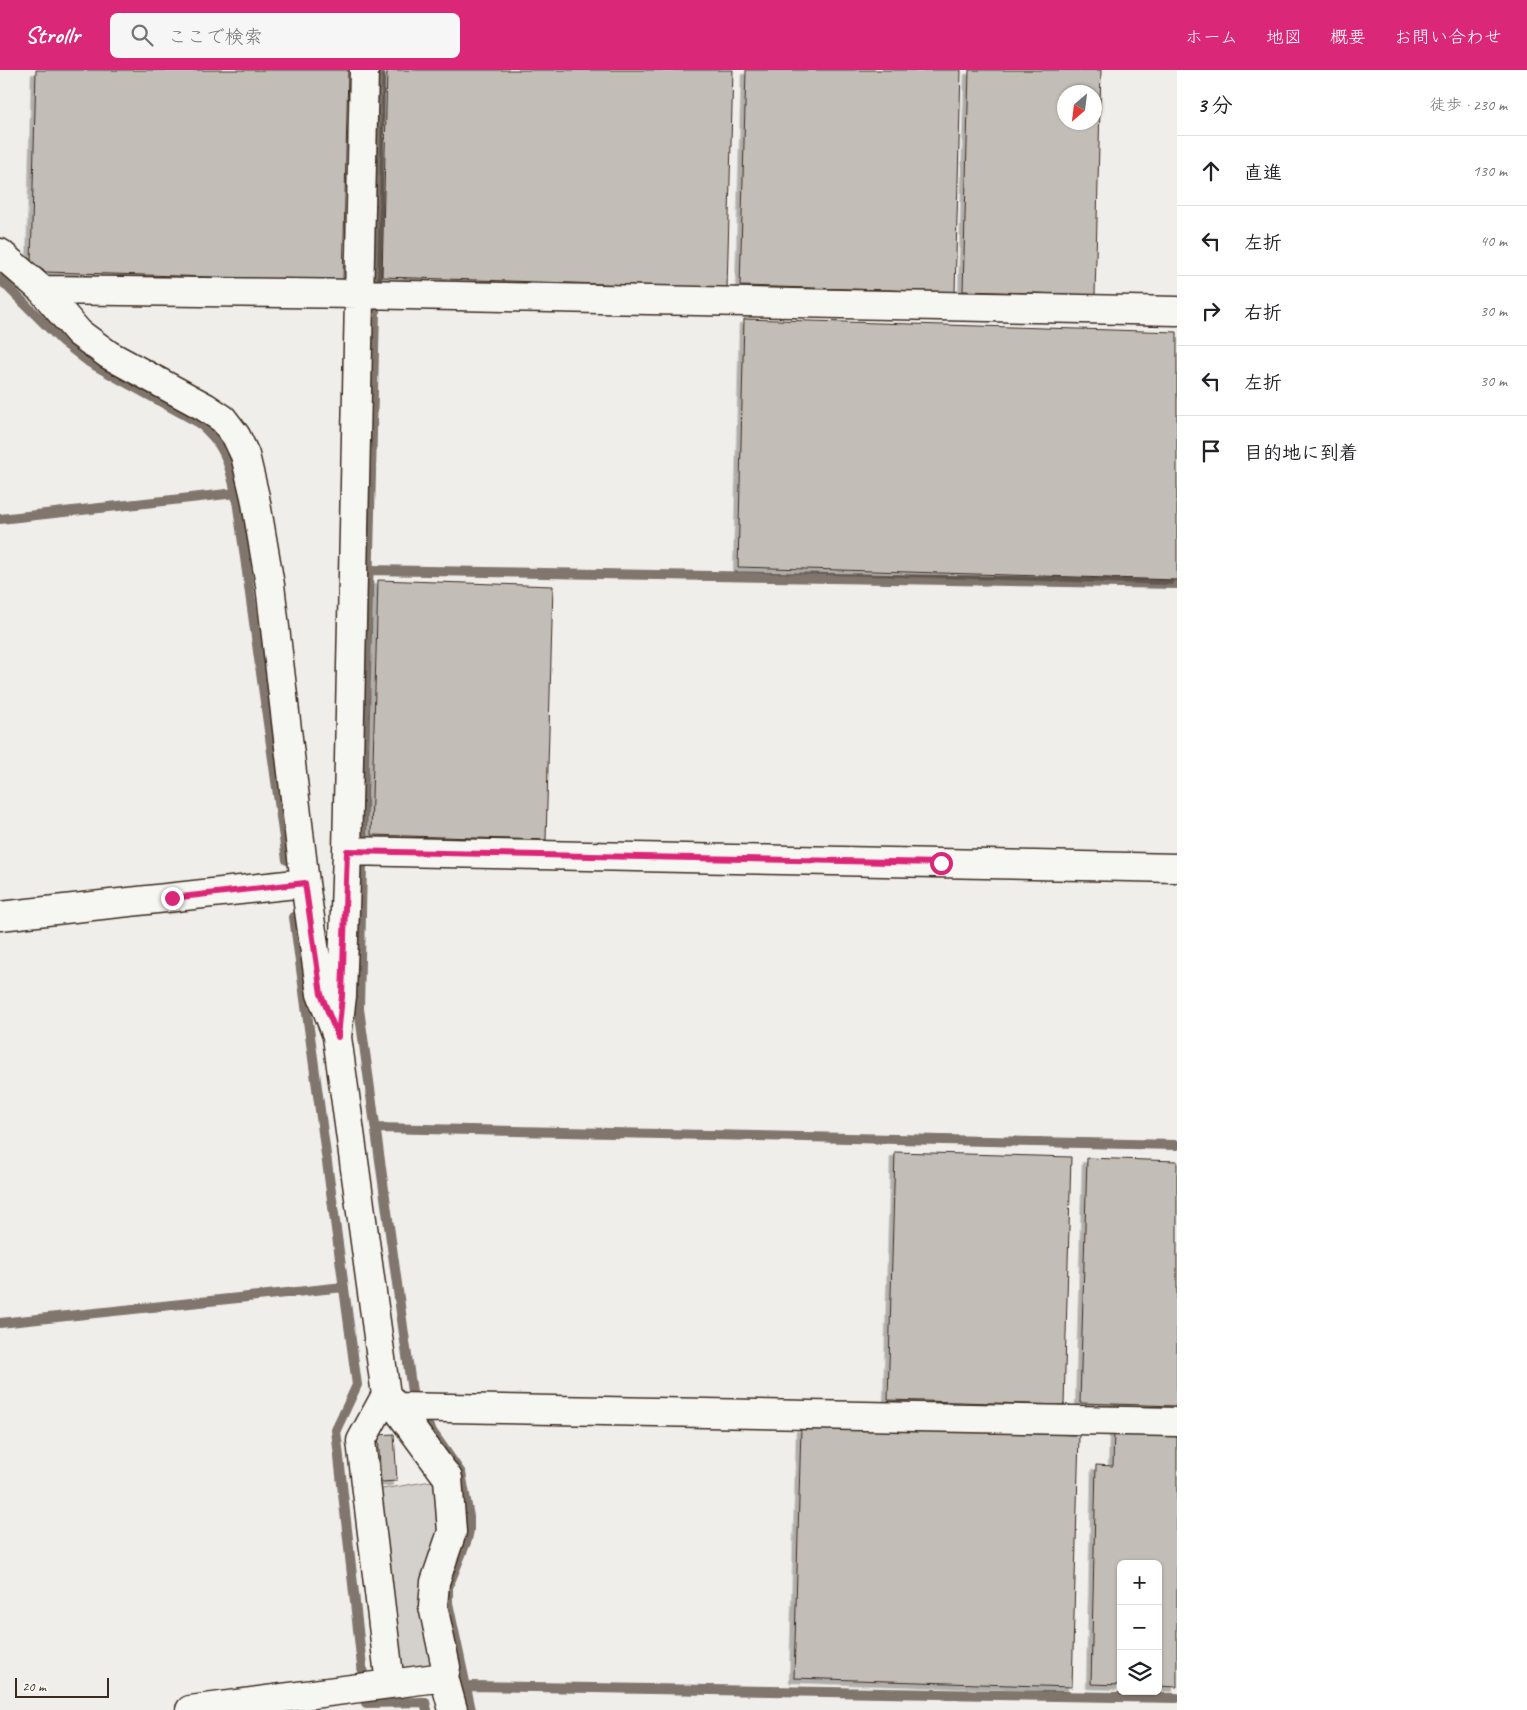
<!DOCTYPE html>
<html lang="ja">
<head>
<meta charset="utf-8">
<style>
	body { margin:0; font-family:Caveat,"Klee One",sans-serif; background:#f6f6f6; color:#202124 }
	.controls { position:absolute; right:15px; bottom:15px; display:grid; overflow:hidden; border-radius:8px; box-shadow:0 1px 4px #0004 }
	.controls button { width:45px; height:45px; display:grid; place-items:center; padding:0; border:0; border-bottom:1px solid #e0e0e0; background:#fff; color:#202124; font:25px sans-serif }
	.compass { position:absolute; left:1057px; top:15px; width:45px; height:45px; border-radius:50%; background:#fff; box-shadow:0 1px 4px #0004; rotate:208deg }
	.scale { position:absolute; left:15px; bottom:12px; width:94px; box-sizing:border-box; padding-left:5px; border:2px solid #3b2a1e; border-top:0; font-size:14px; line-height:18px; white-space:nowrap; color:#3b2a1e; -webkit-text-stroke:4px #f6f6f2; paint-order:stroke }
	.stop { position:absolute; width:15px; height:15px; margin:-11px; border:4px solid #db2777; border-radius:50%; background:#fff }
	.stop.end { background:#db2777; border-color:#fff; box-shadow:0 1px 5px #0008 }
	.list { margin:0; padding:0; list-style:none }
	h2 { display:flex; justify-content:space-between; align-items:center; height:65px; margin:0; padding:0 20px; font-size:21px }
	h2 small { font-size:16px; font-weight:400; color:#757577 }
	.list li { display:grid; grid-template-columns:32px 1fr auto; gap:15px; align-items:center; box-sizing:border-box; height:70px; padding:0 20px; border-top:1px solid #e0e0e0 }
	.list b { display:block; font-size:19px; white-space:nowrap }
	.list em { font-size:16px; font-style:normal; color:#757577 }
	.icon { flex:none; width:28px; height:28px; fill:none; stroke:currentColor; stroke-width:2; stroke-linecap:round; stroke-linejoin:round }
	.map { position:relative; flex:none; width:1177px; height:1640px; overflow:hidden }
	header { display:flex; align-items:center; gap:30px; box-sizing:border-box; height:70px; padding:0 25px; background:#db2777; color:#fff }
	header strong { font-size:24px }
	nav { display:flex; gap:28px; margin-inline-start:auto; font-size:18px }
	.search { width:350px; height:45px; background:#f6f6f6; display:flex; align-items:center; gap:12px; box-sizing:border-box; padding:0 18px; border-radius:8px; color:#757577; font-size:19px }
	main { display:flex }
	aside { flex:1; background:#fff }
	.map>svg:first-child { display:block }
</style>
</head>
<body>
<header>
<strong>Strollr</strong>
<div class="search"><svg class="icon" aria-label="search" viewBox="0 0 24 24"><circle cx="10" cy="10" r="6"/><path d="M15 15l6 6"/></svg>ここで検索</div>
<nav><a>ホーム</a><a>地図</a><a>概要</a><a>お問い合わせ</a></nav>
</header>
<main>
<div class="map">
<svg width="1177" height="1640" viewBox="0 0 1177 1640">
	<defs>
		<filter id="shadow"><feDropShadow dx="-4.5" dy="4.5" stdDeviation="0" flood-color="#0004"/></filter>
	</defs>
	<rect width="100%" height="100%" fill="#efeeea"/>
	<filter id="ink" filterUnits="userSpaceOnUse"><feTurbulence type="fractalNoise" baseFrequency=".02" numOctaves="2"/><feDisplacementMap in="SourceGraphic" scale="10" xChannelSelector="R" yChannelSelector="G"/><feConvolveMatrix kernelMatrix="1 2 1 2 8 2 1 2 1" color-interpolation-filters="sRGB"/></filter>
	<g filter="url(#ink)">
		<!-- green -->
		<path fill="#d4d1cc" stroke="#887e75" d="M438 1410 445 1458 437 1597 405 1601 398 1592 376 1420Z"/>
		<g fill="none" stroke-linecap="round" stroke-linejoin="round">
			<!-- stream -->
			<path stroke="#81766d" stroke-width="10" d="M0 209 62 271 89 292 198 352C225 375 228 389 236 423L287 790
				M377 210 380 0
				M0 449 236 423
				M369 500 1177 514
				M362 767 375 241
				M362 795 359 939 412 1322 422 1347 461 1403 469 1447V1460L467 1470 448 1517V1533L471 1640
				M294 847 357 1315 336 1360 363 1605
				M377 1058 1177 1075
				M0 1253 344 1217
				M472 1616 1177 1628
				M366 1633 425 1632 427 1640"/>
		</g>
		<!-- building -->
		<path fill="#c2bdb7" stroke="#3b2a1e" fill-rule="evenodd" filter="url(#shadow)" d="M36 0H348L343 211 46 202 31 193Z
			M387 0H733L727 218 382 207Z
			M746 0H961L955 222 740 216Z
			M969 0H1101L1095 225 963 221ZM1064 22H1094V52H1064Z
			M744 249 1177 262V510L738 497Z
			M378 510 553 516 546 770 371 765Z
			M895 1082 1071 1087 1064 1335 888 1330Z
			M1087 1088 1177 1091V1336L1080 1333Z
			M801 1357 1079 1365 1072 1617 794 1608Z
			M1114 1361 1177 1363V1617L1158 1616V1494H1121V1615L1091 1614 1096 1395 1113 1396Z
			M394 1364 397 1411 381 1412 378 1365Z"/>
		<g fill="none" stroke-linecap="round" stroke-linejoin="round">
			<!-- minor casing -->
			<g stroke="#3b2a1e" stroke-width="31">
				<path id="minor" d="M364 0 347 781 342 926 337 967 386 1325 361 1371 390 1614
					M0 183 42 220 79 263 109 285 205 337 223 349 236 366 245 385 255 427 270 515 305 813 321 924 336 963
					M42 220 359 224 1177 241
					M347 781 1177 798
					M0 846 305 813
					M389 1328 448 1408 452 1462 435 1512 433 1536 446 1597 444 1607
					M396 1337 1177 1352
					M190 1640 444 1607 453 1640"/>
			</g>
			<!-- minor -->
			<use href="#minor" stroke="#f6f6f2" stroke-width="28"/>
		</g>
	</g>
	<g fill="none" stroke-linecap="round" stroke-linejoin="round" filter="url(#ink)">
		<!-- route -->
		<path stroke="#db2777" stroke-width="6" d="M172 828 305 813 321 924 338 967 342 926 347 781 941 793"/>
	</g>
</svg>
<div class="controls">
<button>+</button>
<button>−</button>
<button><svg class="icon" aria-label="layers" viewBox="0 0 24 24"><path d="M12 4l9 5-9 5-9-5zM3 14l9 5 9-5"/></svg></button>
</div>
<svg class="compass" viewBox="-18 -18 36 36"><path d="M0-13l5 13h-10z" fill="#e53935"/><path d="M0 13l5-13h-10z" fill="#757577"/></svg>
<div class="scale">20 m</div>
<div class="stop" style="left:941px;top:793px"></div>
<div class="stop end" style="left:172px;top:828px"></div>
</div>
<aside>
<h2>3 分<small>徒歩 · 230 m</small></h2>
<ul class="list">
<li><svg class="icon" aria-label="ahead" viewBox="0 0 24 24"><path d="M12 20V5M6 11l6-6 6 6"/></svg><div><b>直進</b></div><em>130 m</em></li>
<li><svg class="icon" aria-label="left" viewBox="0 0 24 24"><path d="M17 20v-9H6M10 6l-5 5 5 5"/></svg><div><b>左折</b></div><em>40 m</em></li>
<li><svg class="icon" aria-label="right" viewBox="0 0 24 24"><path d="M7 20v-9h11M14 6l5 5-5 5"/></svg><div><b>右折</b></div><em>30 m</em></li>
<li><svg class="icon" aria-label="left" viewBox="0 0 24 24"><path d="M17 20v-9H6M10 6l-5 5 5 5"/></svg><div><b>左折</b></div><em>30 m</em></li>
<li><svg class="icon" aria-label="arrive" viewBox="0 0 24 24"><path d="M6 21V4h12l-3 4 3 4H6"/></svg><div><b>目的地に到着</b></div></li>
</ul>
</aside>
</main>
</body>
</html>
